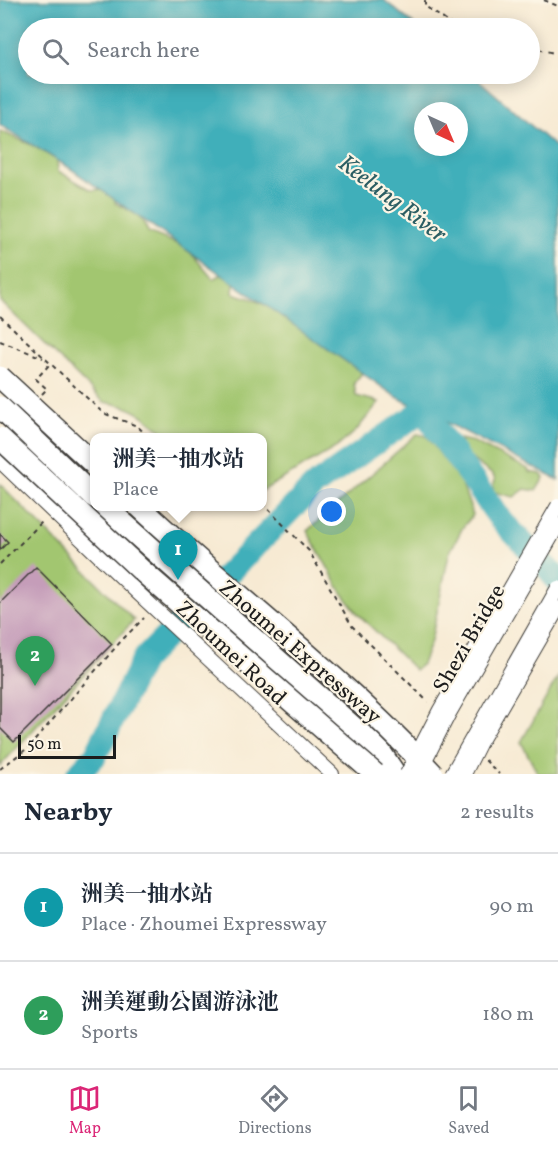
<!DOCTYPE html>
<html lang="en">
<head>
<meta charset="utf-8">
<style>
	body { margin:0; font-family:Vollkorn,"Noto Serif TC",serif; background:#f6f6f7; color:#1f2937 }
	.compass { position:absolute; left:414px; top:102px; width:54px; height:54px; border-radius:50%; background:#fff; box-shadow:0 3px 15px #0003; rotate:136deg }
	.scale { position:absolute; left:18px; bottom:15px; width:98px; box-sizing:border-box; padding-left:6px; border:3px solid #1c1c1c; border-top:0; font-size:16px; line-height:21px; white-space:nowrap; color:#1c1c1c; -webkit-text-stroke:4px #fcf5e5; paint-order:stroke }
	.you { position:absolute; left:332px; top:512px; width:21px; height:21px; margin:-15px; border:4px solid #fff; border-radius:50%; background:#1a73e8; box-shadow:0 0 0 9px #1a73e833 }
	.badge { display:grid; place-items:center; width:39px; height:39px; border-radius:50%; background:#db2777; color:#fff; font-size:20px; font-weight:700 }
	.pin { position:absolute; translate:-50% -50px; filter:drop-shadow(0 2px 3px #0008) }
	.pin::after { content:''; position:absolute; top:32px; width:21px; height:18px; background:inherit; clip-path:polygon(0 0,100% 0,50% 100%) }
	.popup { position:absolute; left:90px; top:433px; width:177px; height:78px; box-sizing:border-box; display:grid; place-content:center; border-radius:12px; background:#fff; filter:drop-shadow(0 2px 4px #0005); font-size:20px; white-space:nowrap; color:#747a83 }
	.popup b { font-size:22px; color:#1f2937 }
	.popup::after { content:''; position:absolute; left:50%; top:100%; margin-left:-12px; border:12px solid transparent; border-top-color:#fff }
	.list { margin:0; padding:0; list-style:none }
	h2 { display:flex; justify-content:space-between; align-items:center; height:78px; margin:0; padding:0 24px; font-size:26px }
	h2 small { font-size:20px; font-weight:400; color:#747a83 }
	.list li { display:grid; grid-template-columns:39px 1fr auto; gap:18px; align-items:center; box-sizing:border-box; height:108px; padding:0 24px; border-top:2px solid #e0e1e3 }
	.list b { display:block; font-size:22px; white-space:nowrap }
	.list p { margin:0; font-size:20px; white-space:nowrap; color:#747a83 }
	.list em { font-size:20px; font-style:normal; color:#747a83 }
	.icon { flex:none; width:33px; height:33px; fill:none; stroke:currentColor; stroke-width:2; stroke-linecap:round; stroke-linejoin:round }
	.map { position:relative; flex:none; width:558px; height:774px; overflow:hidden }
	.search { position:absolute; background:#fff; box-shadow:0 3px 15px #0003; left:18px; right:18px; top:18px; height:66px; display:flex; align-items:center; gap:15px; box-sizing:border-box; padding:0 21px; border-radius:33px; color:#747a83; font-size:22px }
	.sheet { height:294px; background:#fff }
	nav { display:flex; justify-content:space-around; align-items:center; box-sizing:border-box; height:84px; border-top:2px solid #e0e1e3; background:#fff; font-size:16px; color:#747a83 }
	nav a { display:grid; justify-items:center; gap:3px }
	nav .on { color:#db2777 }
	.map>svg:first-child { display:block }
</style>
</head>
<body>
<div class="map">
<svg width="558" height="774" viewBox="0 0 558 774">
	<rect width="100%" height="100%" fill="#fcf5e5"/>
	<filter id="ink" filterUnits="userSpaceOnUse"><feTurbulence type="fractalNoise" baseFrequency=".0167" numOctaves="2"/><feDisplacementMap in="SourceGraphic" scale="12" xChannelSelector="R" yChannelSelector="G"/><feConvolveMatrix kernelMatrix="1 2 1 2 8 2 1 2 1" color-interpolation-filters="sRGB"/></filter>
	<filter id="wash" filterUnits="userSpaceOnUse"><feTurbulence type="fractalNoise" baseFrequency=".008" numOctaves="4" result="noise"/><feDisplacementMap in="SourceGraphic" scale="24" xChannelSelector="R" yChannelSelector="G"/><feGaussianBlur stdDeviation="1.35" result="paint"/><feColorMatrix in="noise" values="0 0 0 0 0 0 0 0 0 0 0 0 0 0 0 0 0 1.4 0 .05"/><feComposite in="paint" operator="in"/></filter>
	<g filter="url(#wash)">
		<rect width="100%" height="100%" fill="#f7ead3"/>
		<!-- green -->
		<path fill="#a2c66f" stroke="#5f7146" stroke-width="1.5" d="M0 131 36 147 57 158 58 171 91 190 110 189 117 195 115 203C129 210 142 215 148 232L187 248 213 279 223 274 234 284 233 293 252 299 296 319 363 372 354 383 356 396 379 402 356 431 337 447 262 491V438L168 437C147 417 134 406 104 402L0 301Z
			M417 434 427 436 462 484 473 515 463 527 449 554 431 641 422 664 415 670 358 614 341 591 307 531Z
			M460 439 474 442 528 469 529 472 541 474 544 478 536 491 525 489 514 497 493 492V485L495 480 493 475C482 466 460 455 460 439Z
			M0 484 134 620 0 766Z
			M558 677V774H538L521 742Z"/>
		<!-- water -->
		<path fill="#3fafba" stroke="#2e666b" stroke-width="1.5" fill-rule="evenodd" d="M0 0H384L418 28H28V74H472L558 149V480L395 396 68 167 0 125ZM423 111H459V147H423Z"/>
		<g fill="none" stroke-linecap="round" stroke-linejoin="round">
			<!-- river -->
			<path stroke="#3fafba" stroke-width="24" d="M423 410 501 520 551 572 558 583
				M78 774 95 756 143 660 314 486 423 410 442 384"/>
		</g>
		<g id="blocks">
			<!-- building -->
			<path fill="#c59db9" d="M0 534 8 542 0 550Z
				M36 567 112 644 14 742 0 728V603Z"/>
		</g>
	</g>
	<g filter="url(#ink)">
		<use href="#blocks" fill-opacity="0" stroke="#3d3b37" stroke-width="1.5"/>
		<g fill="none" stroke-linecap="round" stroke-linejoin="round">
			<!-- minor casing -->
			<g stroke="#3d3b37" stroke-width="16">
				<path id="minor" d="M0 461 137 592 332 774"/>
			</g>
			<!-- highway casing -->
			<g stroke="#3d3b37" stroke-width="24">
				<path id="highway" d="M104 506 369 741 381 753 395 774"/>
			</g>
			<!-- path -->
			<path stroke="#3d3b37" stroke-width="2" stroke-dasharray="4.5 4.5" stroke-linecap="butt" d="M425 0V6L456 28
				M544 0 558 6
				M530 47 558 54
				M0 316 103 413 137 426 150 438
				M0 341 43 358
				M42 394 47 389 36 379 50 364
				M262 503 309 551 352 626 428 702
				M0 564 44 520
				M485 760 499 774
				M0 769 29 747 122 640 144 618"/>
			<!-- minor -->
			<use href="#minor" stroke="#fff" stroke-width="14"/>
			<!-- highway -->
			<use href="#highway" stroke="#fff" stroke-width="21"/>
			<!-- minor-bridge casing -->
			<g stroke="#3d3b37" stroke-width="16" stroke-linecap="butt">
				<path id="minor-bridge" d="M407 774 440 710 558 506
					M418 774 448 715 558 525
					M452 774 558 588
					M464 774 479 744 558 608"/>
			</g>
			<!-- highway-bridge casing -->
			<g stroke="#3d3b37" stroke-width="24" stroke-linecap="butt">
				<path id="highway-bridge" d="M0 377 94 464
					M0 407 94 497
					M0 438 141 570 375 774
					M139 506C236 597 343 677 433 774"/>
			</g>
			<!-- minor-bridge -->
			<use href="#minor-bridge" stroke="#fff" stroke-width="14"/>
			<!-- highway-bridge -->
			<use href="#highway-bridge" stroke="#fff" stroke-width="21"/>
		</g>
	</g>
	<g text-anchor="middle" stroke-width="4.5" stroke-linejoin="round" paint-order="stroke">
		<!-- street labels -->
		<g font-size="22" fill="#1c1c1c" stroke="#fcf5e5">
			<text transform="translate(468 638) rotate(-60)" y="8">Shezi Bridge</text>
			<text transform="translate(301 651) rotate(41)" y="8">Zhoumei Expressway</text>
			<text transform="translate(232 652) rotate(43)" y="8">Zhoumei Road</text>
		</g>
		<!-- water labels -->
		<g font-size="24" font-style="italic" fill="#2c5e63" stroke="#fcf5e5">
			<text transform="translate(393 198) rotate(37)" y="8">Keelung River</text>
		</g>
	</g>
</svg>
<svg class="compass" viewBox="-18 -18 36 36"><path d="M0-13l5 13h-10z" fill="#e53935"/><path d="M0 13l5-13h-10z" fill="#747a83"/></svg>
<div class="scale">50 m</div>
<div class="you"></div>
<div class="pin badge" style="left:178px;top:580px;background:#0f9aa8">1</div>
<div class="popup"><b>洲美一抽水站</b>Place</div>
<div class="pin badge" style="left:35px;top:686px;background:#2e9e5b">2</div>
<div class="search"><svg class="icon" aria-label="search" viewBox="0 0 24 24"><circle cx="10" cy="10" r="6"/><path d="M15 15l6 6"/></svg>Search here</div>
</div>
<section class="sheet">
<h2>Nearby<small>2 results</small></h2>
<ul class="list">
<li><span class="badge" style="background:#0f9aa8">1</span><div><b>洲美一抽水站</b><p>Place · Zhoumei Expressway</p></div><em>90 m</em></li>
<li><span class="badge" style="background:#2e9e5b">2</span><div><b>洲美運動公園游泳池</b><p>Sports</p></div><em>180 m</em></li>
</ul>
</section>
<nav>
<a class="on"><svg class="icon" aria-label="map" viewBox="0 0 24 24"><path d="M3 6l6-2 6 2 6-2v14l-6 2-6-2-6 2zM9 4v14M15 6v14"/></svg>Map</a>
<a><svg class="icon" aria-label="directions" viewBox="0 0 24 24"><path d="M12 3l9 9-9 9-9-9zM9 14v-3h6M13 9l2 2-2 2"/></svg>Directions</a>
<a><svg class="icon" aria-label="saved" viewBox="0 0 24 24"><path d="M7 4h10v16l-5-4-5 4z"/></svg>Saved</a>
</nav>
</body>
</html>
